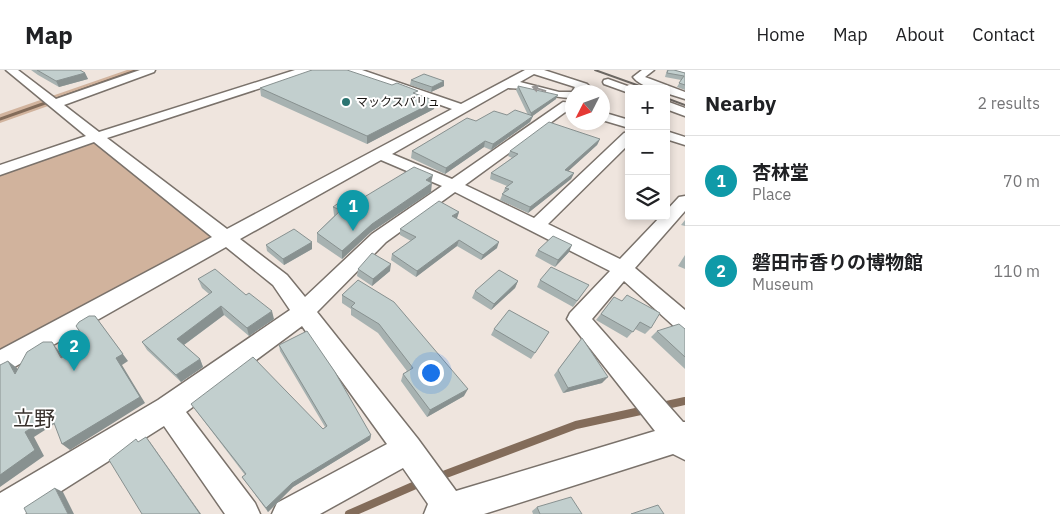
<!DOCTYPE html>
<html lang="en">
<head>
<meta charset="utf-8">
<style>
	body { margin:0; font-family:"IBM Plex Sans","Noto Sans JP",sans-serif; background:#f2f2f2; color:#202124 }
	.controls { position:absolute; right:15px; top:15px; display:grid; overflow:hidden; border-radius:5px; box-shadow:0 2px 8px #0003 }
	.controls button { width:45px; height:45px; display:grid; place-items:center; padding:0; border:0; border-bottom:1px solid #e0e0e0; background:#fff; color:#202124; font:25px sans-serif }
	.compass { position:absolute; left:565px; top:15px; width:45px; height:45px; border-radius:50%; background:#fff; box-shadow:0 2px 8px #0003; rotate:228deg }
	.you { position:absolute; left:430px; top:302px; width:18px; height:18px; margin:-12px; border:4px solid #fff; border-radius:50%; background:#1a73e8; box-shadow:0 0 0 8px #1a73e833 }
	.badge { display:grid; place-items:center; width:32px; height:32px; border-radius:50%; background:#0b8043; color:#fff; font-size:16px; font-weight:700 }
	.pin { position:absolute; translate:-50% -41px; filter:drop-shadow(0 1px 2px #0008) }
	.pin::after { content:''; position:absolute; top:26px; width:18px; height:15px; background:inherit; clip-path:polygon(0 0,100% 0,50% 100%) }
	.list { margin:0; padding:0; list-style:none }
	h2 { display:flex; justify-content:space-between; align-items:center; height:65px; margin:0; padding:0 20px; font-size:21px }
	h2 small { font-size:16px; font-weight:400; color:#757577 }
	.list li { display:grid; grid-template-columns:32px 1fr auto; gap:15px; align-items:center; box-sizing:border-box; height:90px; padding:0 20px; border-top:1px solid #e0e0e0 }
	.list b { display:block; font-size:19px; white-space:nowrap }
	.list p { margin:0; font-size:16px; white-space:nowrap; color:#757577 }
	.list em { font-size:16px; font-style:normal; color:#757577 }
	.icon { flex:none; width:28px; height:28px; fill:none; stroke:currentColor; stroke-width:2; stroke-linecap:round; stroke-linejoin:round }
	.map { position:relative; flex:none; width:685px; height:444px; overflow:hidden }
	header { display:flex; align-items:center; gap:30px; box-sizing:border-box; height:70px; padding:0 25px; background:#fff; border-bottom:1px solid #e0e0e0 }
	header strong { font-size:24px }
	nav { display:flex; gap:28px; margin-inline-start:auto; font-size:18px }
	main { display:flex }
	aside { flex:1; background:#fff }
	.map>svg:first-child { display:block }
</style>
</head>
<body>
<header>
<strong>Map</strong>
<nav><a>Home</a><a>Map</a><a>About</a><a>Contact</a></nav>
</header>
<main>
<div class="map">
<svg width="685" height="444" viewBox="0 0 685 444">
	<rect width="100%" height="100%" fill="#efe5de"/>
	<!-- green -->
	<path fill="#d1b39d" d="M127 0H150L0 53V44Z
		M96 67 225 168 0 292V99Z"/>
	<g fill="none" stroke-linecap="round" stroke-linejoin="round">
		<!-- stream-far1 -->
		<path stroke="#836c5a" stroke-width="3" d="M0 49 138 0"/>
		<!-- stream -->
		<path stroke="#836c5a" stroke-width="8" d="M662 336 685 331
			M438 407 576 355 645 340
			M349 444 420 413"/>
		<!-- minor casing -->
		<g stroke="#7a726b" stroke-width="3">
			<path id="minor" d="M6 0H18L56 29 140 0H155L154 2 64 35 99 62 295 0H311L310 2 107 68 227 159 452 39 348 2 347 0H362L461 34 525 0H544L587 14 589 16 583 22H572V28C550 28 530 18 508 18L392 84 452 109 563 32 572 33V41L568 40 465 115 534 148 624 63 629 62V74L548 154 620 189 661 146H666V141L679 127 685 126V141L635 198 685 240V262L677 259 624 211 592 249 683 352H685V390L673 384 484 444H424L428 434 403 398 320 444H272L277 433 387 374 302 256 186 342 255 433 260 444H225L164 356 25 444H0V423L158 330 290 240 273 215 226 177 9 300 0 303V280L212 167 94 72 0 105V95L86 66ZM534 4 575 17 572 22H559L520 12ZM381 90 442 116 372 164 305 227 287 205 240 169ZM455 122 610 201 570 243 567 249 655 361 456 421 418 369 317 242 386 172Z
				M642 0H654L645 7 685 22V29L666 23V19C654 19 641 17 633 7Z
				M671 0H685V5L672 2Z
				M608 9 633 18 634 19H629V23L604 14 603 12 604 10Z
				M666 31 685 38V46L666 39Z
				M602 42 629 50V58L602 50Z
				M666 61 685 67V75L666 69Z"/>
		</g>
		<!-- minor -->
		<use href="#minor" fill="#fff" fill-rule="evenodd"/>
		<!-- rail -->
		<path stroke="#6c6762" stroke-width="2" d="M595 0 648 19
			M666 28 685 35"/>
	</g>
	<!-- wall -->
	<path fill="#a7b2b1" d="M31 0H80L85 3 88 9 59 17 38 5Z
		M667 0H674L685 3V20L677 17 681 10 665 7Z
		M411 10 444 11V16L431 22 410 15Z
		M518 16 556 29 532 46H533L530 52 491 80 484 77 445 104 411 88 412 81 476 51 507 45H528L516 20Z
		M260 18 418 25 434 39 367 74 261 26Z
		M600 69 597 75 568 101 574 103 571 109 528 143 500 130 505 118 507 116 490 109 491 103 512 88 508 86 510 81Z
		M431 113V122L371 162 342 189 317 172V163L334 146V145L333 137Z
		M459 142 457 148H456L497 178 481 190 457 176 416 207 391 190 392 184 411 171 400 165V159Z
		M685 150V156L681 155Z
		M312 172V179L284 195 267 181 266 175Z
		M538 180 569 182 555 197 535 186Z
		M685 185V199L678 196Z
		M358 199 390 201 372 216 357 206Z
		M198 209 274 249 249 266 224 245 184 275 200 289 203 297 181 312 147 280 142 272 209 224 202 218Z
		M358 210 464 326 427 347 401 311 403 304 407 301 378 263 351 245V239L342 233V225Z
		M540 210 589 215 573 237 537 217Z
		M518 211 515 218 491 240 472 228 475 221Z
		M614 227 651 258 645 264 635 259 627 268 596 250Z
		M494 259 549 262 531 289 491 265Z
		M685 259V299L651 267 657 261Z
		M582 268 602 313 563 323 554 305Z
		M279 275 371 365 370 370 293 417 268 442 242 407 245 405 191 334 323 359 325 357 280 281Z
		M537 437 582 444H533L532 441Z"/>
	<!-- shaded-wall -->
	<path fill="#889190" d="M85 3 88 9 59 17 56 11Z
		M444 11V16L431 22 432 17Z
		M558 25 556 29 530 48 531 43Z
		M436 31 434 39 367 74V66Z
		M533 46 530 52 491 80 493 74Z
		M600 69 597 75 563 106 565 100Z
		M485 71 484 77 445 104 446 98Z
		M574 103 571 109 528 143 530 137Z
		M433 105 431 113 426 110Z
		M432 113 431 122 371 162 342 189V181L372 154Z
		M459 142 457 148 451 152 452 146Z
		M459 170 457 176 416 207 417 201Z
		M312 172V179L284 195 283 189Z
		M499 172 497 178 481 190 483 185Z
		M572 175 569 182 555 197 558 190Z
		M391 194 390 201 372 216 373 209Z
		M518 211 515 218 491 240 494 234Z
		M221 236 224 245 181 277 177 269Z
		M272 241 274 249 249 266 247 258Z
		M95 246 128 291 122 295 145 333 70 380 62 374Z
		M52 272 58 280 68 295 61 288Z
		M200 289 203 297 181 312 176 305Z
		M8 291 17 298 23 311 15 304Z
		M608 307 602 313 563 323 568 318Z
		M468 319 464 326 427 347 430 340Z
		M51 345 59 351 34 367 44 386 0 417V405L25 362Z
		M371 365 370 370 293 417 268 442 266 438 292 413Z
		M146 367 150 372 201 444H200Z
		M55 418 63 422 74 444H68Z"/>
	<!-- building -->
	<path fill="#c2cfce" stroke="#889190" d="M37 0H80L85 3 56 11Z
		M312 0H347L392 15 397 13 418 21 413 23 436 31 367 66 260 18Z
		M668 0H674L685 3V15L679 13 684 6 667 3Z
		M424 4 444 11 432 17 411 10Z
		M518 16 558 25 531 43Z
		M515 40 533 46 493 74 485 71 446 98 412 81 467 48 476 51 494 41 507 45Z
		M549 52 600 69 565 100 574 103 530 137 502 124 509 119 505 118 513 112 491 103 518 84 510 81Z
		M414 97 433 105 426 110 432 113 372 154 342 181 317 163 341 140 333 137 351 124 361 129Z
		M439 131 459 142 452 146 499 172 483 185 459 170 417 201 392 184 416 167 400 159Z
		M294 159 312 172 283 189 266 175Z
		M553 166 572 175 558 190 538 180Z
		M372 183 391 194 373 209 358 199Z
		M551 197 589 215 577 231 540 210Z
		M215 199 246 225 249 223 272 241 247 258 221 236 177 269 200 289 176 305 142 272 212 222 198 209Z
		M499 200 518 211 494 234 475 221Z
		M358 210 394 232 468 319 430 340 403 304 413 298 379 254 351 237 355 233 342 225Z
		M627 225 660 243 651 258 640 252 633 262 601 244 614 227 622 231Z
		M509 240 549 262 535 283 494 259Z
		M89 246H95L123 284 116 288 140 327 62 374 51 345 25 362 35 380 0 405V295L8 291 15 304 27 282 43 272H52L61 288 87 272 76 256 79 252Z
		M679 254 685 259V287L657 261Z
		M307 261 335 302 371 365 292 413 266 438 242 407 246 404 191 334 253 287 323 359 327 356 279 275Z
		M582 268 608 307 568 318 558 300Z
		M146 367 200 444H142L109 390 136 369 138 372Z
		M55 418 68 444H27L24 438Z
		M571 427 582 444H540L537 437Z
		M658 435 664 444H631Z"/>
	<!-- one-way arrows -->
	<defs><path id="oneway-solid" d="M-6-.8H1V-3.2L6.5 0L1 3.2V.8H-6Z" transform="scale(1.25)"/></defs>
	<use fill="#979594" href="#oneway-solid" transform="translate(539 19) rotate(-162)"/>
	<!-- markers -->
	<circle fill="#2b7471" stroke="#fff" stroke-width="2" cx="346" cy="32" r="5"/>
	<g text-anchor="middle" stroke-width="4" stroke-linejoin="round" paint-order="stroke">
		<!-- far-poi labels -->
		<g font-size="12" fill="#171411" stroke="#fff" text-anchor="start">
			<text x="356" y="36">マックスバリュ</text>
		</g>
		<!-- near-quarter labels -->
		<g font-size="21" fill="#37302b" stroke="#fff">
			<text x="34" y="356">立野</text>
		</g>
	</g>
</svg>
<div class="controls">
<button>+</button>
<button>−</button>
<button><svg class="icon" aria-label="layers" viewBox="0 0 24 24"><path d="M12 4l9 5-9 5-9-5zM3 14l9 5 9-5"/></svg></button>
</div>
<svg class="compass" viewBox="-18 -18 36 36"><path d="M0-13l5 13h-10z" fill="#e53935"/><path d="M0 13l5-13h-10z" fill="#757577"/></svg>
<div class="you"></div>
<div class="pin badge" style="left:353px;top:161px;background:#0f9aa8">1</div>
<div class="pin badge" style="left:74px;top:301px;background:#0f9aa8">2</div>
</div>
<aside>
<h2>Nearby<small>2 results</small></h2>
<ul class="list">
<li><span class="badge" style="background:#0f9aa8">1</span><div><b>杏林堂</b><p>Place</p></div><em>70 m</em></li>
<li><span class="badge" style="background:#0f9aa8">2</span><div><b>磐田市香りの博物館</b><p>Museum</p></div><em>110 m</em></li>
</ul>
</aside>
</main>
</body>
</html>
